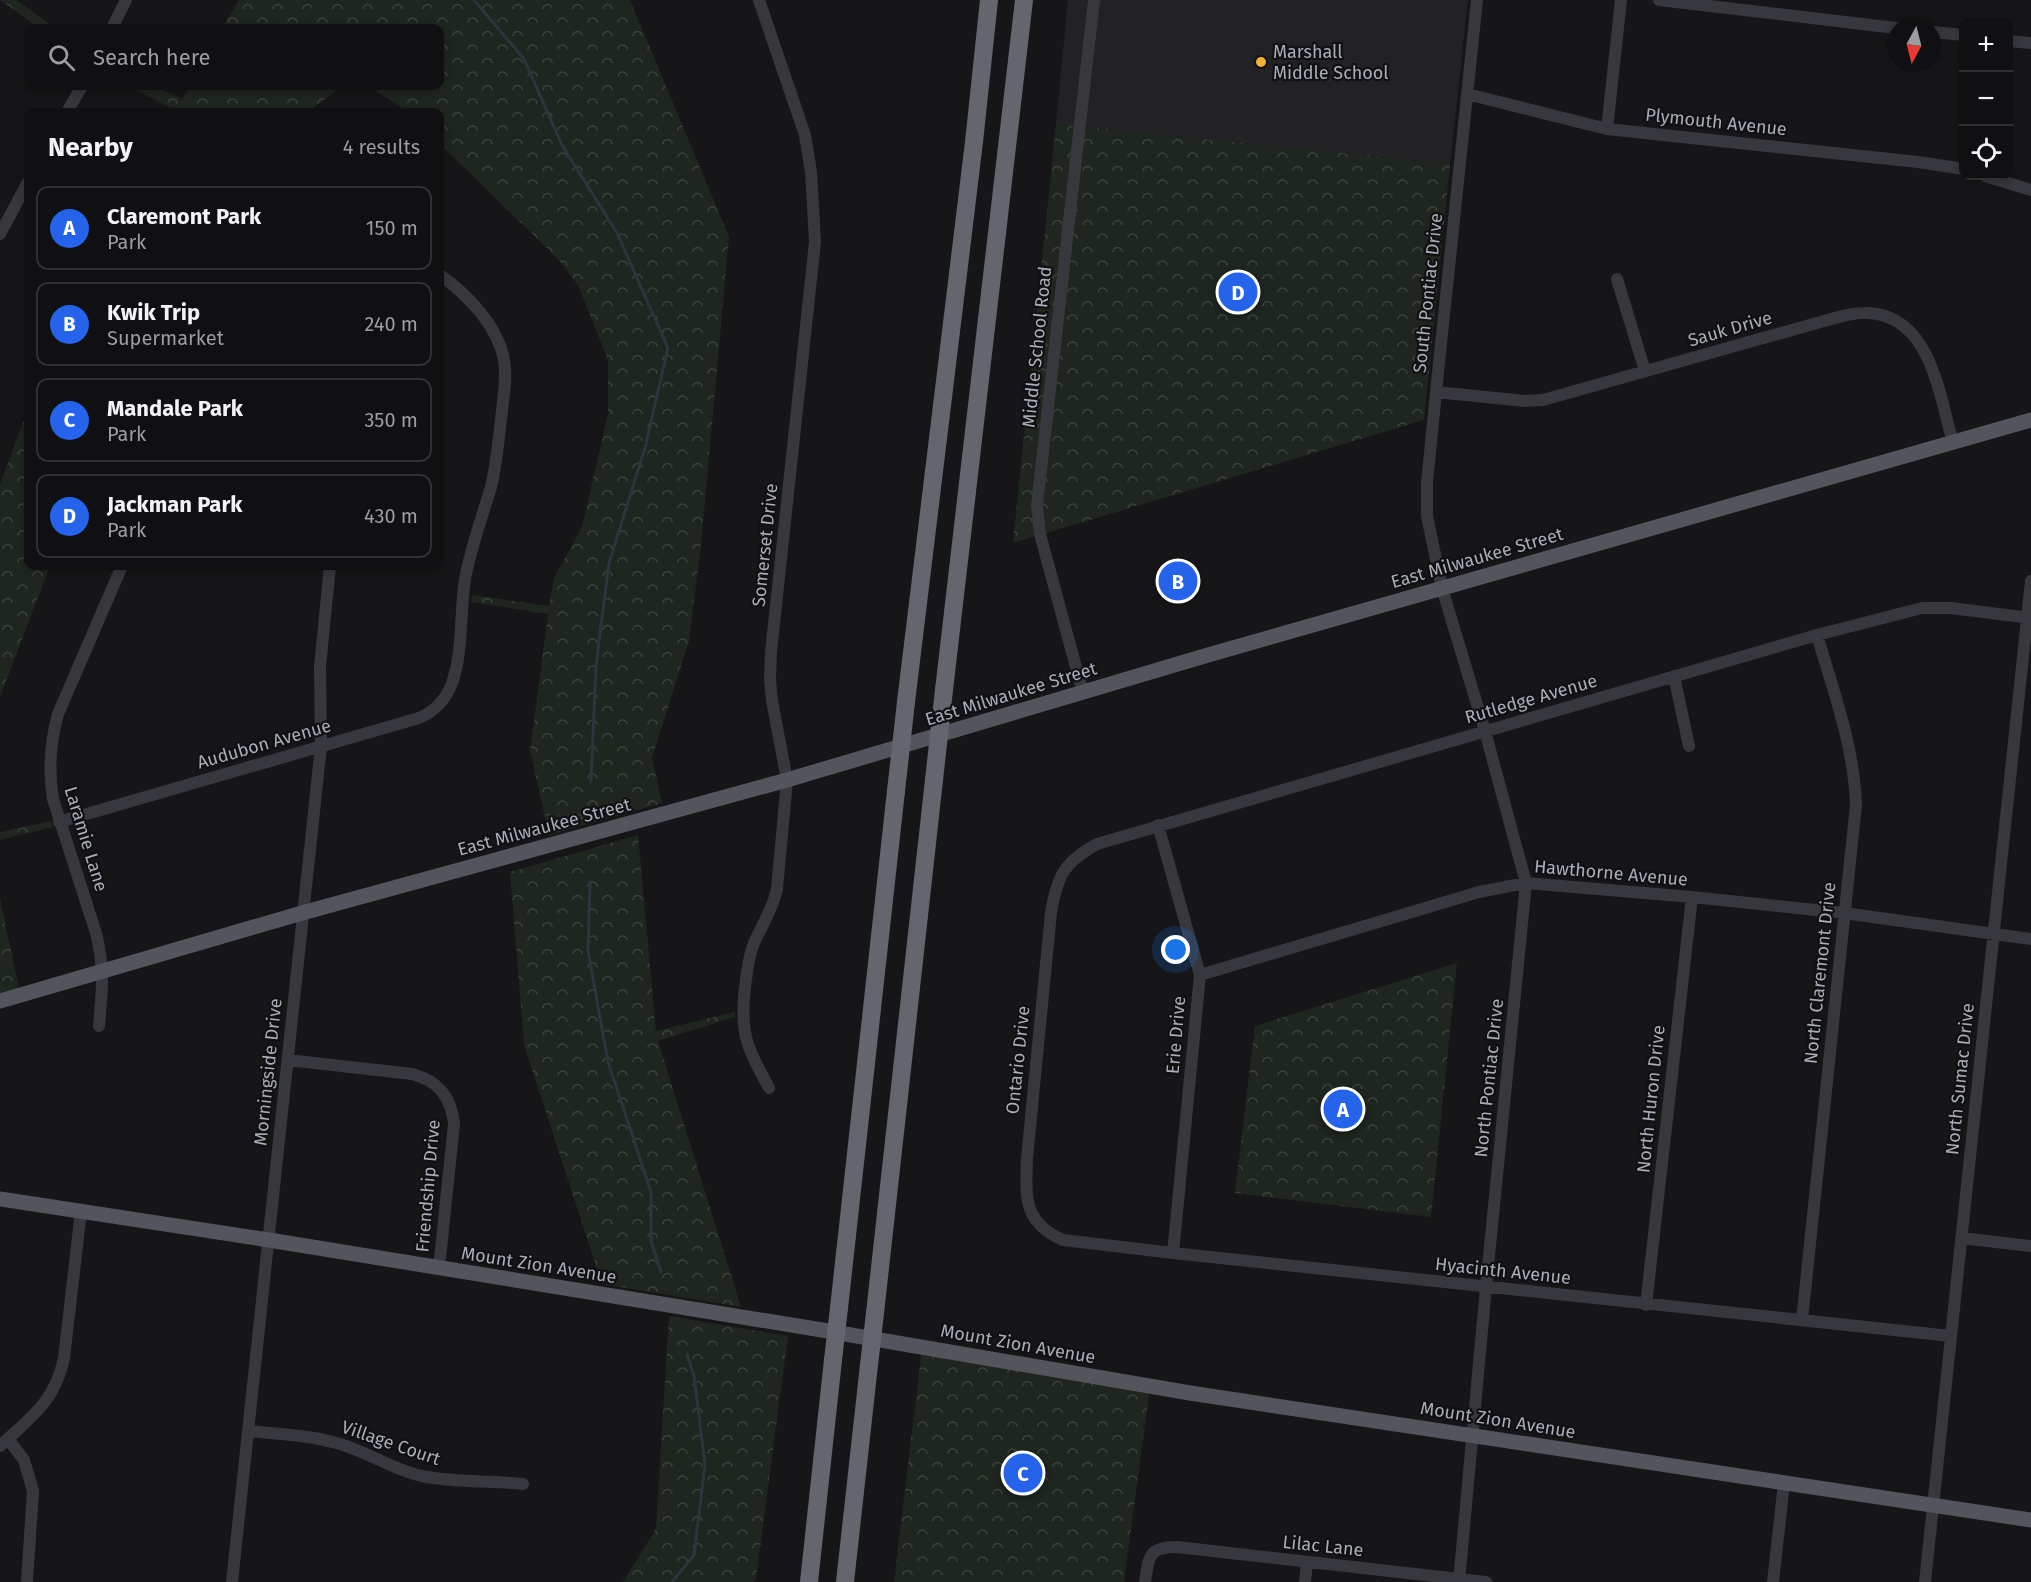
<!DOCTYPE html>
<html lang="en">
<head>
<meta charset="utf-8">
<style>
	body { margin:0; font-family:"Fira Sans",sans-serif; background:#1e1e20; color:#f1f3f6 }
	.controls { position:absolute; right:18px; top:18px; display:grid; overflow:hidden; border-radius:12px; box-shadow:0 3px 9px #0003 }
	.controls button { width:54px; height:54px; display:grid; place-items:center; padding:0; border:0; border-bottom:2px solid #303032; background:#101012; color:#f1f3f6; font:30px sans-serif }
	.compass { position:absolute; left:1887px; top:18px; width:54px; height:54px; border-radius:50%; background:#101012; box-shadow:0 3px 9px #0003; rotate:187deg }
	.you { position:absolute; left:1176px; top:950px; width:21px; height:21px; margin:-15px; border:4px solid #fff; border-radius:50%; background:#1a73e8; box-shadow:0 0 0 9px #1a73e833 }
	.badge { display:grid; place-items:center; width:39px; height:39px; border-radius:50%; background:#2563eb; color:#fff; font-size:20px; font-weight:700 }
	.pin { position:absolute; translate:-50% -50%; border:3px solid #fff; box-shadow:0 2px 6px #0006 }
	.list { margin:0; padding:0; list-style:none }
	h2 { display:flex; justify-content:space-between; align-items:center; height:78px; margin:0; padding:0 24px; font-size:26px }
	h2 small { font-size:20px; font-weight:400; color:#9c9d9f }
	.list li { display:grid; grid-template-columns:39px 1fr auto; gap:18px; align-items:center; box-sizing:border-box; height:84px; margin:0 12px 12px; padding:0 12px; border:2px solid #303032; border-radius:12px }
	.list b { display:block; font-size:22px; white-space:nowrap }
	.list p { margin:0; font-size:20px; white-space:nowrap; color:#9c9d9f }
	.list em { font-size:20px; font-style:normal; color:#9c9d9f }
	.icon { flex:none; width:33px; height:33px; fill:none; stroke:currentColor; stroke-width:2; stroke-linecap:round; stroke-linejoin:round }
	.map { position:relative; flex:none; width:2031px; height:1582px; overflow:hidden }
	.search { position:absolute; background:#101012; box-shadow:0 3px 9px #0003; left:24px; top:24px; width:420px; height:66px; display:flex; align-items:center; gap:15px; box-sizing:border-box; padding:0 21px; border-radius:12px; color:#9c9d9f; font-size:22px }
	.panel { position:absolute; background:#101012; box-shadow:0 3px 9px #0003; left:24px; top:108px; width:420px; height:462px; border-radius:12px }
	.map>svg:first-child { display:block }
</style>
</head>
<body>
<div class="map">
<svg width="2031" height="1582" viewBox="0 0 2031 1582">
	<defs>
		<pattern id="park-crowns" width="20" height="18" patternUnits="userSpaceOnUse" patternTransform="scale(1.5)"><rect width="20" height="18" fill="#1e261f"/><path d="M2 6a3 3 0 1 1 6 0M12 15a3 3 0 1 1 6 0" fill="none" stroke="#3c433d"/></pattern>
	</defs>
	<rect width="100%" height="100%" fill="#161618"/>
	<!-- built -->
	<path fill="#222225" d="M1068 0H1468L1450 164 1056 124Z"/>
	<!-- park -->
	<path fill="url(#park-crowns)" d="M0 0H16L55 28H39Z
		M239 0H630L729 237 701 544 689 641 652 758 662 803 549 835 530 751 548 614 471 602 472 595 549 606 554 578 582 527 608 414V360L578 285 557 258 440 144V112H409L368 86H440V28H222Z
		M128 86H155L182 99 190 86H342L308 112H174L175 110Z
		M1056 124 1450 164 1424 420 1013 543Z
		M28 409V566H50L0 697V484Z
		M51 821 53 827 0 840V832Z
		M638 835 656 1031 735 1012V1017L658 1041 741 1307 602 1284 524 1045 510 872Z
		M0 898 19 989 0 994Z
		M1457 963 1431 1217 1235 1193 1255 1026Z
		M669 1316 788 1336 756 1579 754 1582H623L656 1529Z
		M922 1347 1150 1387 1124 1582H894Z"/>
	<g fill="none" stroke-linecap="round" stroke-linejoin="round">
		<!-- stream -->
		<path stroke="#2c353c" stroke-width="3" d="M474 0 524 59 562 145 617 233 668 348 645 448 609 563 596 665 591 782
			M590 882 588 951 608 1062 651 1192V1241L661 1272
			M672 1582 694 1555 705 1465 694 1376 687 1354"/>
		<!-- minor -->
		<path stroke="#37383d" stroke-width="12" d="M759 0 805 135 811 172 815 242 771 652 770 679 772 701 787 780 777 889C773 909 762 925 754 943 749 955 748 967 746 979 739 1031 745 1044 769 1088
			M1659 0 1896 28
			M112 28 126 0
			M1932 32 1964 35
			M2008 41 2031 43
			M1467 94 1607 129 1918 162 1964 169
			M67 112 82 86
			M1607 129 1621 0
			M1985 176 2031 190
			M0 234 28 182
			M1617 279 1645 371
			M1436 392 1525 401 1543 400 1831 319C1842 316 1853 313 1863 313 1930 311 1939 394 1953 443
			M1674 676 1689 746
			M1083 693 1040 534 1037 505 1094 0
			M59 822 419 718C436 711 446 699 452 683 463 653 460 611 465 579 471 547 482 517 491 487 497 462 499 436 502 410 504 394 507 376 504 360 498 326 468 295 440 275
			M1158 825 1200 975 1173 1253
			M1200 975 1479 892 1526 883 1692 897 1844 913 2031 939
			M99 1026C102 990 105 969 96 933L53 799C48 769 50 743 58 714L122 566
			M288 1060 412 1074C439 1081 451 1097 454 1124L439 1268
			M1961 1238 2031 1246
			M1646 1305 1692 897
			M1802 1320 1856 805C1854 746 1833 690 1817 635
			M1950 1336 1173 1253 1063 1240C1022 1222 1026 1196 1027 1158L1051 913C1057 876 1064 862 1097 844L1817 635 1922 608H1951L2031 618
			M248 1431C278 1434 310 1435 340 1444 368 1452 393 1470 422 1476 455 1483 489 1480 523 1484
			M8 1439 24 1460 33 1491 27 1582
			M0 1446C31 1417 55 1402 64 1358L81 1211
			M232 1582 321 746 320 667 330 566
			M1145 1582C1149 1556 1148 1547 1177 1547L1486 1582
			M1305 1582 1307 1562
			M1459 1582 1486 1287 1526 883 1485 731 1442 588 1427 516V483L1436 392 1477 0
			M1773 1582 1784 1483
			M1925 1582 2031 581"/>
		<!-- major -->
		<path stroke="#53555c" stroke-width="15" d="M0 1001 302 913 787 780 1208 655 2031 420
			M0 1199 269 1240 816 1329 1190 1393 2031 1520"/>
		<!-- highway -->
		<path stroke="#63666e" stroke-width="18" d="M944 690 1024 0
			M906 702 974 142 989 0
			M839 1308 896 791
			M875 1313 934 780
			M809 1582 833 1360
			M845 1582 869 1365"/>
		<!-- highway-bridge -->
		<path stroke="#63666e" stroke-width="18" d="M934 780 944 690
			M896 791 906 702
			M833 1360 839 1308
			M869 1365 875 1313"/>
	</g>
	<!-- markers -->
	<circle fill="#f2b134" stroke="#111113" stroke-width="2" cx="1261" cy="62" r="6"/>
	<g text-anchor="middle" stroke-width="4.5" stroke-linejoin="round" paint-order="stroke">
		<!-- poi labels -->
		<g font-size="18" fill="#a8adb8" stroke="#111113" text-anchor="start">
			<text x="1273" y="58">Marshall<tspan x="1273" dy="21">Middle School</tspan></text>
		</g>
		<!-- street labels -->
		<g font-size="18" fill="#a8adb8" stroke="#111113">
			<text transform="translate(1716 122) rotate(6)" y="6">Plymouth Avenue</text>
			<text transform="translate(1428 293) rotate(-84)" y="6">South Pontiac Drive</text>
			<text transform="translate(1730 329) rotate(-16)" y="6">Sauk Drive</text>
			<text transform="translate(1037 347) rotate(-84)" y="6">Middle School Road</text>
			<text transform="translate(765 545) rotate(-84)" y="6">Somerset Drive</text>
			<text transform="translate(1477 558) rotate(-16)" y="6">East Milwaukee Street</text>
			<text transform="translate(1011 694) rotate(-17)" y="6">East Milwaukee Street</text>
			<text transform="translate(1531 699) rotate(-16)" y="6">Rutledge Avenue</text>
			<text transform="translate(264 744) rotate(-16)" y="6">Audubon Avenue</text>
			<text transform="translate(544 827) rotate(-15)" y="6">East Milwaukee Street</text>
			<text transform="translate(86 839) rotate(73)" y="6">Laramie Lane</text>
			<text transform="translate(1611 873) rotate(5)" y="6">Hawthorne Avenue</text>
			<text transform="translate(1820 973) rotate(-84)" y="6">North Claremont Drive</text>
			<text transform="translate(1176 1035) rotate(-85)" y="6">Erie Drive</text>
			<text transform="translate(1018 1060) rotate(-84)" y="6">Ontario Drive</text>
			<text transform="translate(268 1072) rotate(-84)" y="6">Morningside Drive</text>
			<text transform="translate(1489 1078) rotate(-84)" y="6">North Pontiac Drive</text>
			<text transform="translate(1960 1079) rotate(-84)" y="6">North Sumac Drive</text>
			<text transform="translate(1651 1099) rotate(-84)" y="6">North Huron Drive</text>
			<text transform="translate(428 1186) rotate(-85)" y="6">Friendship Drive</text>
			<text transform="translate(539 1265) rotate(9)" y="6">Mount Zion Avenue</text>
			<text transform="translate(1503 1271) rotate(6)" y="6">Hyacinth Avenue</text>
			<text transform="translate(1018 1344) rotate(10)" y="6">Mount Zion Avenue</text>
			<text transform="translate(1498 1420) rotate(9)" y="6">Mount Zion Avenue</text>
			<text transform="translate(391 1443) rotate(19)" y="6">Village Court</text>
			<text transform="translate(1323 1546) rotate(6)" y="6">Lilac Lane</text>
		</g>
	</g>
</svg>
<div class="controls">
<button>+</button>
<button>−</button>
<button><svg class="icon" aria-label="locate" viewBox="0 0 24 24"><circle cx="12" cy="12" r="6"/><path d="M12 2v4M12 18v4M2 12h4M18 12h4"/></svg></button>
</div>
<svg class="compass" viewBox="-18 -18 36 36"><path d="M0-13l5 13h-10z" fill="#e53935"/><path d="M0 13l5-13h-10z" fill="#9c9d9f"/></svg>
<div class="you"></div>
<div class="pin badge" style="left:1343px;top:1109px">A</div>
<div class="pin badge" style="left:1178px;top:581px">B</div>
<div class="pin badge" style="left:1023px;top:1473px">C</div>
<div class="pin badge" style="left:1238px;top:292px">D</div>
<div class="search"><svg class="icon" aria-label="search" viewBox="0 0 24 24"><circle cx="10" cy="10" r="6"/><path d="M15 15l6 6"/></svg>Search here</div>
<section class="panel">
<h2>Nearby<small>4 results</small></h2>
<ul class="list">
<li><span class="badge">A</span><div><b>Claremont Park</b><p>Park</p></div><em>150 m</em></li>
<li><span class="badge">B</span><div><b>Kwik Trip</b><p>Supermarket</p></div><em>240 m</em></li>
<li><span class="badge">C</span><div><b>Mandale Park</b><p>Park</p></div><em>350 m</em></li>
<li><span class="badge">D</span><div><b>Jackman Park</b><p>Park</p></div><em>430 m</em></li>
</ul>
</section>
</div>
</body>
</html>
